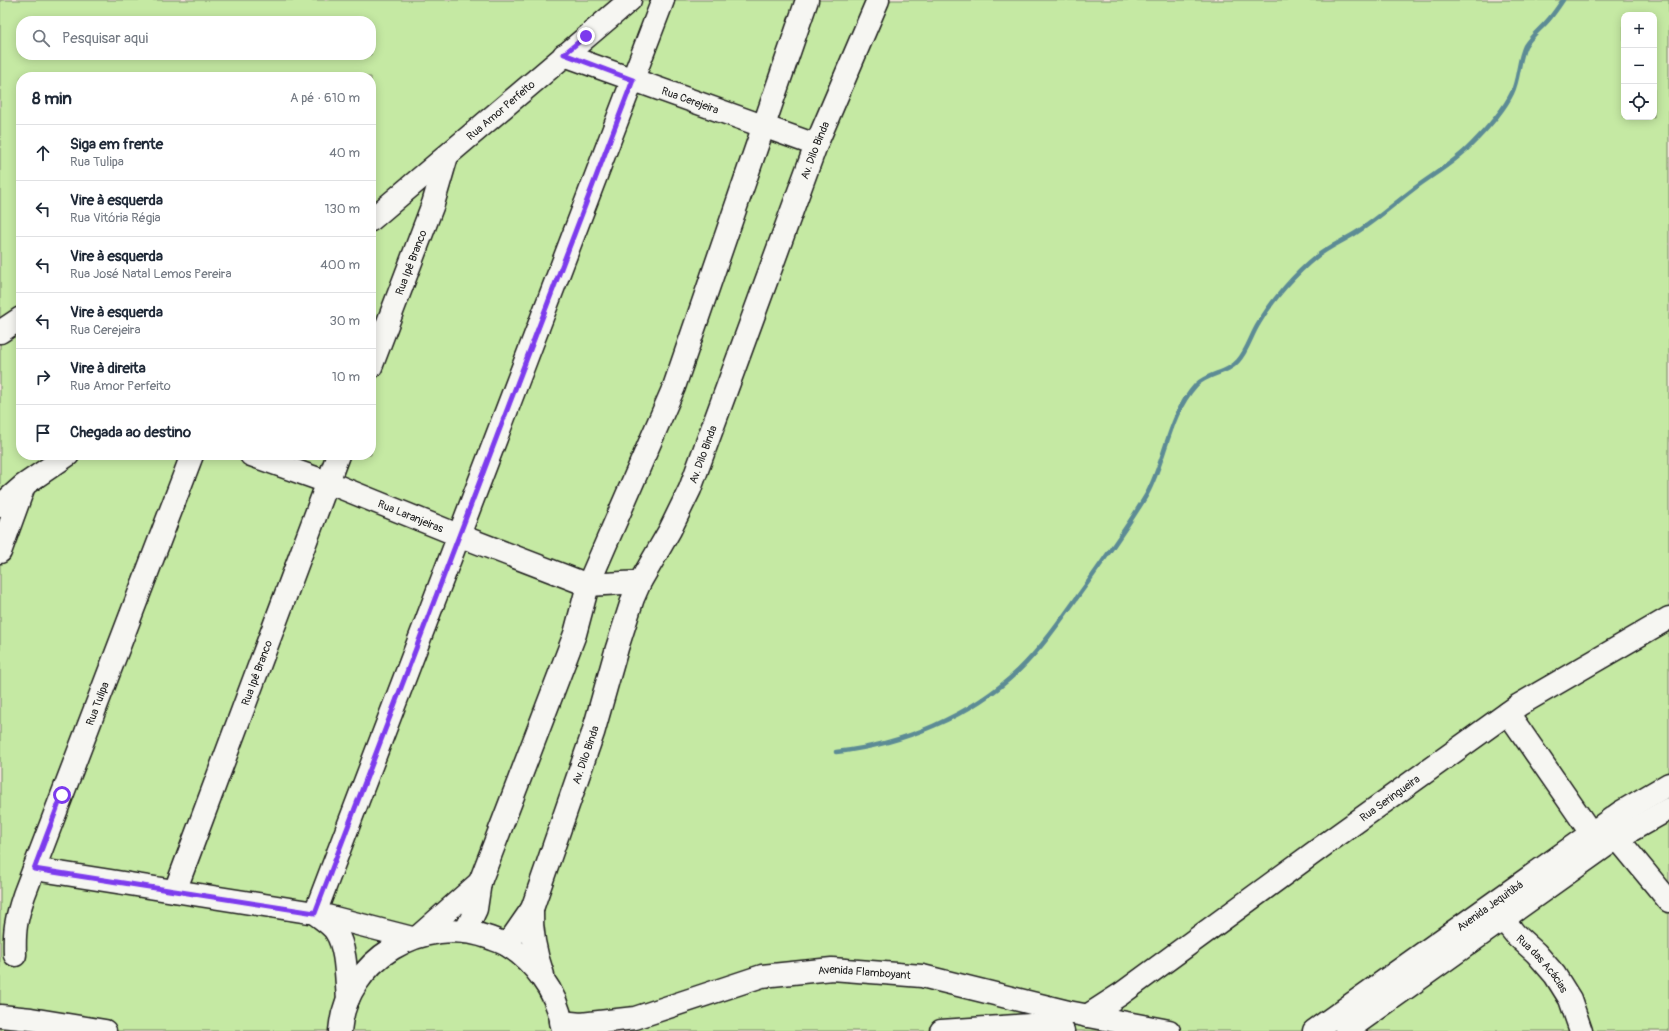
<!DOCTYPE html>
<html lang="pt">
<head>
<meta charset="utf-8">
<style>
	body { margin:0; font-family:Pangolin,sans-serif; background:#f2f2f3; color:#1f2937 }
	.controls { position:absolute; right:12px; top:12px; display:grid; overflow:hidden; border-radius:8px; box-shadow:0 2px 10px #0003 }
	.controls button { width:36px; height:36px; display:grid; place-items:center; padding:0; border:0; border-bottom:1px solid #e0e1e3; background:#fff; color:#1f2937; font:20px sans-serif }
	.stop { position:absolute; width:12px; height:12px; margin:-9px; border:3px solid #7c3aed; border-radius:50%; background:#fff }
	.stop.end { background:#7c3aed; border-color:#fff; box-shadow:0 1px 4px #0008 }
	.list { margin:0; padding:0; list-style:none }
	h2 { display:flex; justify-content:space-between; align-items:center; height:52px; margin:0; padding:0 16px; font-size:17px }
	h2 small { font-size:13px; font-weight:400; color:#747a83 }
	.list li { display:grid; grid-template-columns:26px 1fr auto; gap:12px; align-items:center; box-sizing:border-box; height:56px; padding:0 16px; border-top:1px solid #e0e1e3 }
	.list b { display:block; font-size:15px; white-space:nowrap }
	.list p { margin:0; font-size:13px; white-space:nowrap; color:#747a83 }
	.list em { font-size:13px; font-style:normal; color:#747a83 }
	.icon { flex:none; width:22px; height:22px; fill:none; stroke:currentColor; stroke-width:2; stroke-linecap:round; stroke-linejoin:round }
	.map { position:relative; flex:none; width:1669px; height:1031px; overflow:hidden }
	.search { position:absolute; background:#fff; box-shadow:0 2px 10px #0003; left:16px; top:16px; width:360px; height:44px; display:flex; align-items:center; gap:10px; box-sizing:border-box; padding:0 14px; border-radius:16px; color:#747a83; font-size:15px }
	.panel { position:absolute; background:#fff; box-shadow:0 2px 10px #0003; left:16px; top:72px; width:360px; height:388px; border-radius:16px }
	.map>svg:first-child { display:block }
</style>
</head>
<body>
<div class="map">
<svg width="1669" height="1031" viewBox="0 0 1669 1031">
	<rect width="100%" height="100%" fill="#f6e5dd"/>
	<filter id="ink" filterUnits="userSpaceOnUse"><feTurbulence type="fractalNoise" baseFrequency=".025" numOctaves="2"/><feDisplacementMap in="SourceGraphic" scale="8" xChannelSelector="R" yChannelSelector="G"/><feConvolveMatrix kernelMatrix="1 2 1 2 8 2 1 2 1" color-interpolation-filters="sRGB"/></filter>
	<g filter="url(#ink)">
		<!-- green -->
		<path fill="#c5e9a3" stroke="#708260" fill-rule="evenodd" d="M0 0H1669V1031H0ZM1624 15H1654V117H1624ZM21 21H371V55H21ZM21 77H371V455H21Z"/>
		<g fill="none" stroke-linecap="round" stroke-linejoin="round">
			<!-- stream -->
			<path stroke="#5c8b95" stroke-width="4.5" d="M836 752C901 745 971 716 1018 671 1044 646 1065 614 1086 585 1107 555 1129 525 1147 494 1166 459 1168 416 1196 385 1207 373 1227 374 1238 361 1248 350 1251 335 1259 323 1272 300 1296 273 1316 257 1328 247 1341 242 1354 234 1377 220 1397 201 1419 185 1437 172 1456 161 1471 145 1484 132 1504 110 1512 93 1519 79 1518 61 1525 46 1532 35 1542 28 1550 18 1555 12 1559 6 1563 0"/>
			<!-- minor casing -->
			<g stroke="#1c1c1c" stroke-width="25">
				<g id="minor">
					<path id="s1" d="M564 55 816 145"/>
					<path id="s2" d="M371 220 630 0"/>
					<path d="M0 332 21 318"/>
					<path id="s3" d="M371 367 433 204 447 156"/>
					<path id="s4" d="M251 455 327 482 458 535 588 585 640 582"/>
					<path d="M0 506 24 485 68 455"/>
					<path d="M0 552 24 486"/>
					<path d="M1508 713 1591 833"/>
					<path d="M1608 827 1669 901"/>
					<path d="M34 869 315 913 412 938"/>
					<path id="s5" d="M175 891 338 455"/>
					<path id="s6" d="M1494 908 1515 934 1536 953 1555 975 1570 999 1581 1031"/>
					<path d="M532 909C531 933 535 953 543 975"/>
					<path d="M315 913 663 0"/>
					<path d="M316 914C322 919 332 925 336 932 347 949 346 980 348 999"/>
					<path d="M465 932 476 909 480 882 575 634 588 585 674 387 807 0"/>
					<path d="M420 935 480 882"/>
					<path id="s7" d="M507 945 532 909 593 733 617 648 633 598 640 582 670 530 690 489 816 145 878 0"/>
					<path id="s8" d="M15 955C14 930 16 919 24 895L192 455"/>
					<path d="M0 1016 31 1019 105 1031"/>
					<path id="s9" d="M1087 1016 1121 994 1327 843 1519 705 1669 618"/>
					<path id="s10" d="M561 1022 581 1024 635 1018 762 976 832 969 922 976 1068 1012 1169 1031"/>
					<path d="M340 1031C346 960 424 913 490 938 495 940 502 942 507 945 520 953 533 965 542 978 553 993 561 1012 563 1031"/>
					<path d="M941 1031 1031 1025 1063 1031"/>
					<path id="s11" d="M1314 1031 1621 812 1669 784"/>
					<path d="M1346 1031 1614 840 1669 809"/>
				</g>
			</g>
			<!-- minor -->
			<use href="#minor" stroke="#f6f6f2" stroke-width="22"/>
		</g>
	</g>
	<g fill="none" stroke-linecap="round" stroke-linejoin="round" filter="url(#ink)">
		<!-- route -->
		<path stroke="#7c3aed" stroke-width="5" d="M62 795 34 869 315 913 633 80 564 54 586 36"/>
	</g>
	<g text-anchor="middle" stroke-width="4" stroke-linejoin="round" paint-order="stroke">
		<!-- street labels -->
		<g font-size="11" fill="#1c1c1c" stroke="#f6f6f2">
			<text dy="4" stroke="none"><textPath href="#s1" startOffset="134">Rua Cerejeira</textPath></text>
			<text dy="4" stroke="none"><textPath href="#s2" startOffset="170">Rua Amor Perfeito</textPath></text>
			<text dy="4" stroke="none"><textPath href="#s7" startOffset="855">Av. Dilo Binda</textPath></text>
			<text dy="4" stroke="none"><textPath href="#s3" startOffset="112">Rua Ipê Branco</textPath></text>
			<text dy="4" stroke="none"><textPath href="#s7" startOffset="531">Av. Dilo Binda</textPath></text>
			<text dy="4" stroke="none"><textPath href="#s4" startOffset="171">Rua Laranjeiras</textPath></text>
			<text dy="4" stroke="none"><textPath href="#s5" startOffset="233">Rua Ipê Branco</textPath></text>
			<text dy="4" stroke="none"><textPath href="#s8" startOffset="266">Rua Tulipa</textPath></text>
			<text dy="4" stroke="none"><textPath href="#s7" startOffset="207">Av. Dilo Binda</textPath></text>
			<text dy="4" stroke="none"><textPath href="#s9" startOffset="373">Rua Seringueira</textPath></text>
			<text dy="4" stroke="none"><textPath href="#s11" startOffset="216">Avenida Jequitibá</textPath></text>
			<text dy="4" stroke="none"><textPath href="#s6" startOffset="74">Rua das Acácias</textPath></text>
			<text dy="4" stroke="none"><textPath href="#s10" startOffset="311">Avenida Flamboyant</textPath></text>
		</g>
	</g>
</svg>
<div class="controls">
<button>+</button>
<button>−</button>
<button><svg class="icon" aria-label="locate" viewBox="0 0 24 24"><circle cx="12" cy="12" r="6"/><path d="M12 2v4M12 18v4M2 12h4M18 12h4"/></svg></button>
</div>
<div class="stop" style="left:62px;top:795px"></div>
<div class="stop end" style="left:586px;top:36px"></div>
<div class="search"><svg class="icon" aria-label="search" viewBox="0 0 24 24"><circle cx="10" cy="10" r="6"/><path d="M15 15l6 6"/></svg>Pesquisar aqui</div>
<section class="panel">
<h2>8 min<small>A pé · 610 m</small></h2>
<ul class="list">
<li><svg class="icon" aria-label="ahead" viewBox="0 0 24 24"><path d="M12 20V5M6 11l6-6 6 6"/></svg><div><b>Siga em frente</b><p>Rua Tulipa</p></div><em>40 m</em></li>
<li><svg class="icon" aria-label="left" viewBox="0 0 24 24"><path d="M17 20v-9H6M10 6l-5 5 5 5"/></svg><div><b>Vire à esquerda</b><p>Rua Vitória Régia</p></div><em>130 m</em></li>
<li><svg class="icon" aria-label="left" viewBox="0 0 24 24"><path d="M17 20v-9H6M10 6l-5 5 5 5"/></svg><div><b>Vire à esquerda</b><p>Rua José Natal Lemos Pereira</p></div><em>400 m</em></li>
<li><svg class="icon" aria-label="left" viewBox="0 0 24 24"><path d="M17 20v-9H6M10 6l-5 5 5 5"/></svg><div><b>Vire à esquerda</b><p>Rua Cerejeira</p></div><em>30 m</em></li>
<li><svg class="icon" aria-label="right" viewBox="0 0 24 24"><path d="M7 20v-9h11M14 6l5 5-5 5"/></svg><div><b>Vire à direita</b><p>Rua Amor Perfeito</p></div><em>10 m</em></li>
<li><svg class="icon" aria-label="arrive" viewBox="0 0 24 24"><path d="M6 21V4h12l-3 4 3 4H6"/></svg><div><b>Chegada ao destino</b></div></li>
</ul>
</section>
</div>
</body>
</html>
